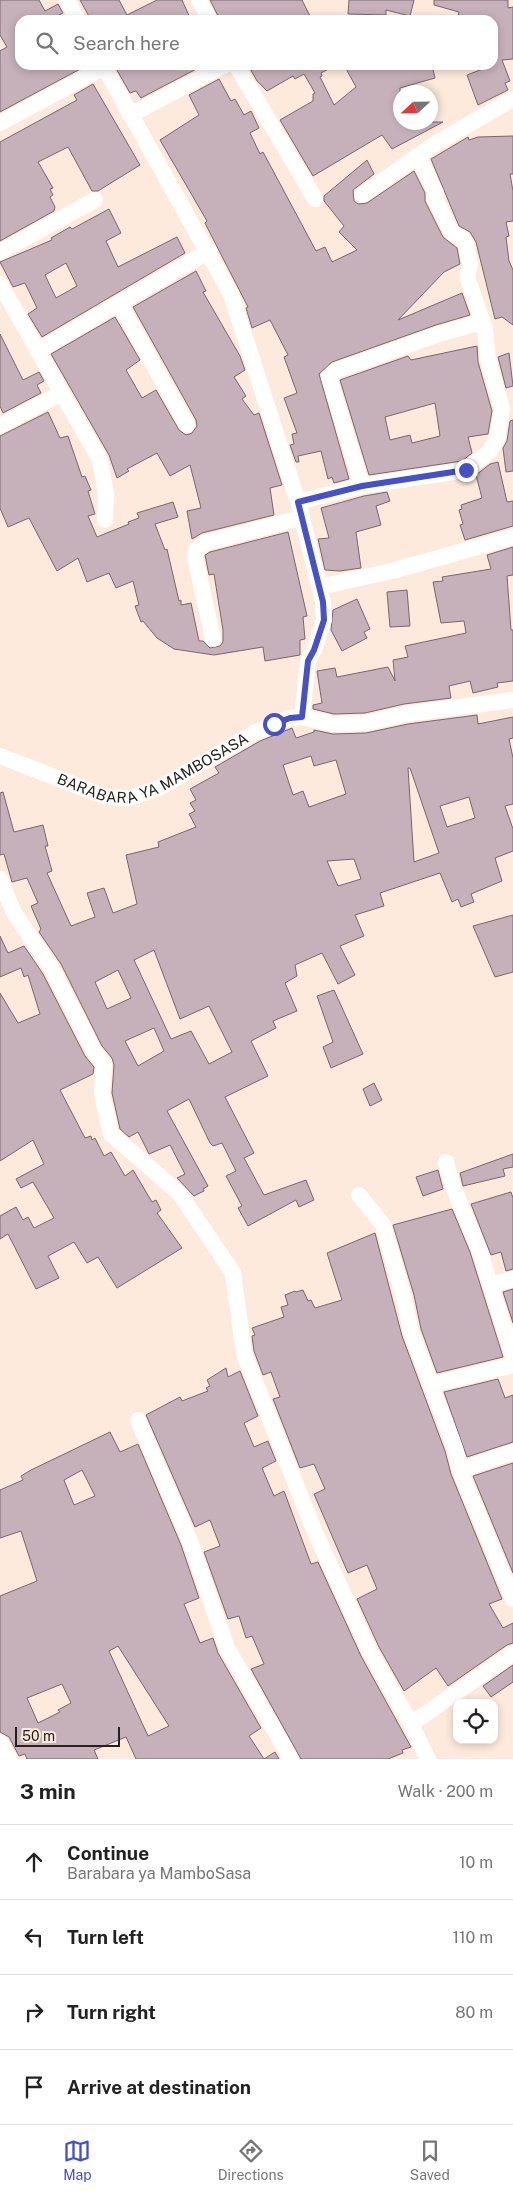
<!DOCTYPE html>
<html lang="en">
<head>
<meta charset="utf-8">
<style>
	body { margin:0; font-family:"Public Sans",sans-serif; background:#f2f2f2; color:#222 }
	.controls { position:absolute; right:15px; bottom:15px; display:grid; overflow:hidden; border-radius:10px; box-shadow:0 2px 8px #0003 }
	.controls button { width:45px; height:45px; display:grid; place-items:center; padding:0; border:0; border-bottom:1px solid #e0e0e0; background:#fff; color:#222; font:25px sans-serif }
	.compass { position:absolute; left:393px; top:85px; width:45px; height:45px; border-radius:50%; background:#fff; box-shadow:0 2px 8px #0003; rotate:248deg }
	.scale { position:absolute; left:15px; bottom:12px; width:105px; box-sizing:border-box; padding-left:5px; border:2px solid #27201b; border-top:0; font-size:14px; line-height:18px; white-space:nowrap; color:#27201b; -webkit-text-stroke:4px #feeadc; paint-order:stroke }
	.stop { position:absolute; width:15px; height:15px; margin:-11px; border:4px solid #4651c6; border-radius:50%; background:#fff }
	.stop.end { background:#4651c6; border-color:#fff; box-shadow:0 1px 5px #0008 }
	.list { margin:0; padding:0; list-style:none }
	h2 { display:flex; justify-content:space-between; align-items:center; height:65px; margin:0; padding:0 20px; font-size:21px }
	h2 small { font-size:16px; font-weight:400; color:#767676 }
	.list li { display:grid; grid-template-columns:32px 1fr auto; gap:15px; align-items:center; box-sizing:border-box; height:75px; padding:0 20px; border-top:1px solid #e0e0e0 }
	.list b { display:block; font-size:19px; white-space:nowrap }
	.list p { margin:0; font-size:16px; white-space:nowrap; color:#767676 }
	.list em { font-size:16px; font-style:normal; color:#767676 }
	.icon { flex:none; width:28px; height:28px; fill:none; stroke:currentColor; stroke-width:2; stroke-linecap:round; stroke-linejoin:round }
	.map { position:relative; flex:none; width:513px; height:1759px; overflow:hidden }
	.search { position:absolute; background:#fff; box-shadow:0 2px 8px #0003; left:15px; right:15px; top:15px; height:55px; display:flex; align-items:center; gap:12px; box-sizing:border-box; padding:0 18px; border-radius:15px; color:#767676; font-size:19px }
	.sheet { height:365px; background:#fff }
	nav { display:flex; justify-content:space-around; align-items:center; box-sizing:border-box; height:70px; border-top:1px solid #e0e0e0; background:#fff; font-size:14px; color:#767676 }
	nav a { display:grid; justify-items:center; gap:2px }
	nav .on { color:#4651c6 }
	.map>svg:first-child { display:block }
</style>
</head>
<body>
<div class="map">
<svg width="513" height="1759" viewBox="0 0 513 1759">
	<rect width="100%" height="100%" fill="#feeadc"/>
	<!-- building -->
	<path fill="#c6b0b9" stroke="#7a656e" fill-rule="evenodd" d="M0 0H39L45 11 58 4 63 13 50 20H20V65H80L82 68 0 112V51L7 47 0 35Z
		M80 0H119L127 15 157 0H182L191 20H91Z
		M210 0H302L312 20H220Z
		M349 0H414L410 16 386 10V15L348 14Z
		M434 0H508V8L513 7V59L502 60 510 81 505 83 508 90 478 105 467 75 493 65V20H457L459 12 434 5Z
		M114 65H204L141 98 136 91 130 93Z
		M248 65H336L321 73 322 76 320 77 334 105 356 87 344 65H432L435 78 400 88V122H443L392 149 382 135 313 176 280 120 313 101V94L315 93 304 74 295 79 293 76 267 91 257 81Z
		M219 79 231 101 235 99 244 115 251 111 259 128 250 133 260 154 263 152 316 251 325 247 332 262 357 250 339 232 344 226 324 201V196L367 160 374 174 353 190 354 201 358 204 367 203 414 171 425 193V201L443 237 457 248 460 264 444 272 398 320 462 293 470 315 436 325 332 362 319 374 349 479 334 483 332 477 328 479 321 451 298 456 299 462H296L290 445 294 444 292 434 297 433 284 398 297 393 284 357 288 355 270 320 252 328 246 308 248 307 209 231 205 223 207 221 160 140 199 115 189 95Z
		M93 84 140 165 98 191H92L68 147 38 162 53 188 50 189 53 195 50 197 55 207 54 211 0 241V142L77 100 74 95Z
		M513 136V174H510L513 191V221L506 222 509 236 506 237 509 261 513 270V325L502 317 495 319 476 242 470 232 459 226 431 159 468 137 469 140 478 137Z
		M109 209 121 233 106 241 118 267 177 237 185 253 42 337 28 314 37 308 25 283 13 287 0 262 52 240 51 238 70 227 72 229ZM66 263 77 286 56 298 45 275Z
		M196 271 206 291 203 292 240 356 245 370 234 377 246 396 242 399 254 415 259 413 282 485 270 488 274 515 202 533 192 539 187 511 201 508 190 465 170 476 157 453 127 469 129 471 117 478 109 455 51 354 115 317 140 360 126 370 142 398 156 390 179 430 186 435 192 433 197 426 196 420 133 307Z
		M0 334 23 380 39 372 44 381 37 385 41 393 3 413 0 406Z
		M477 346 478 362 492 411 488 434 468 437 472 453 462 461 369 475 340 380 408 356 411 360ZM435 403 440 436 412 443 410 435 390 440 385 417Z
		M509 353 513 386 506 388 498 357Z
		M48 412 60 438 68 436 82 477 85 476 91 490 88 491 95 514 88 516 97 537 129 524 128 522 139 518 137 513 173 502 178 517 155 524 165 550 167 549 179 601 181 600V605L191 603 199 641H203L210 648 220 646 223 642V630L214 574 209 575 205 555 210 552 288 532 307 616 303 617 305 639 300 640V655L265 661 263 647 214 655 174 649 157 638 143 621 141 622 135 606 139 605 133 581 116 588 109 573 87 582 78 558 57 571 29 518 8 527 0 508V436Z
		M513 420V471L506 472 503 448 507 441 510 421Z
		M498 462 507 502 513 501V526L465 540 460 525 463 524 459 510 462 509 461 505 482 498 476 475 490 464Z
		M387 492 390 501 376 506 381 525 356 532 361 568 340 571 325 570 318 539 329 538 321 508 364 496Z
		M513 547V575L507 576 511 630H513V681L497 683 498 687 473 693 470 681 449 686 451 698 404 704 365 713 334 714 313 709V705L322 703 317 671 335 668 337 677 388 667 395 681 393 660 408 657 405 646 466 633 464 621 441 623 433 582 443 581 442 577 491 569 487 555Z
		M407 590 410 626 390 627 387 592Z
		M357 599 370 629 364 632 367 638 342 651 331 630 333 610Z
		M477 715 478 724 513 717V738L509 739 513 758V804L505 806 513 829V851L495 858 502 881 471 894 474 902 461 907 458 899 452 902 440 873 380 893 384 906 355 915 364 936 340 946 355 975 338 984 322 953 295 965 297 976 285 983 297 1011 273 1021 276 1028 251 1041 268 1076 225 1097 254 1153 244 1158 264 1195 306 1180 314 1200 299 1207 296 1200 248 1226 238 1208 242 1206 226 1176 236 1171 222 1143 213 1146 210 1143 189 1099 167 1111 208 1186 203 1189 204 1191 194 1196 177 1178 185 1174 170 1145 149 1154 138 1132 129 1137 120 1129 112 1093 114 1065 112 1058 102 1046 61 964 39 932 41 929 31 906 38 903 27 878 12 882 4 854 0 855V793L3 792 14 832 43 825 48 846H45L52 871 47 873 71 926 95 917 87 893 104 888 113 913 137 904 126 855 159 847 158 842 196 827 189 814 195 811 190 803 196 800 190 789 219 773 215 767 260 741 292 728 296 738 314 732V730L333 734 366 733 408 724ZM311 756 314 766 336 760 346 794 309 807 303 791 293 795 283 765ZM408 768H410L439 853 414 862ZM469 797 475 818 447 827 440 806ZM354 859 361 879 338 886 327 861ZM154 950 180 1019 209 1006 232 1052 209 1064 191 1031 171 1039 134 960ZM118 970 131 998 107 1009 95 982ZM154 1028 164 1051 138 1066 125 1041Z
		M513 915V972L495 977 473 926Z
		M0 936 8 953 24 946 43 974 85 1056 94 1067 93 1074 60 1090 85 1138 91 1136 92 1140 95 1138 104 1156 111 1152 125 1176 133 1170 152 1202 156 1200 161 1210 157 1213 182 1248 117 1288 98 1257 87 1263 74 1242 48 1256 59 1278 36 1289 8 1234 0 1239V1216L16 1207 23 1220 28 1217 34 1228 54 1218 33 1182 21 1188 16 1179 44 1164 33 1140 0 1161V993L18 1023 40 1014 28 975 24 977 21 968 0 977Z
		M334 990 363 1054 331 1068 323 1047 333 1042 317 996Z
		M374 1083 382 1100 370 1106 363 1089Z
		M513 1154V1167L503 1169 505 1176 463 1186 460 1173Z
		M438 1170 443 1189 423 1196 416 1177Z
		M511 1192 513 1198V1269L506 1271 501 1252 491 1255 471 1204Z
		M452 1209 470 1252 503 1357 437 1373 421 1329 414 1295 393 1225Z
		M375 1233 402 1336 445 1451 451 1474 502 1599 489 1604 503 1628 513 1623V1643L507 1645 448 1686 436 1668 404 1691 379 1647 357 1599 377 1589 367 1565 348 1573 314 1494 325 1489 314 1464 300 1468 273 1399 280 1397 271 1372 263 1375 254 1351 252 1336 255 1335 252 1328 284 1317 281 1307 288 1305 285 1295 295 1291 296 1292 303 1290 308 1301 311 1300 315 1308 342 1300 327 1253Z
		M513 1289V1323L503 1292Z
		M226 1368 228 1377 240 1371 258 1416 244 1423 254 1447 268 1441 276 1461 262 1468 274 1496 284 1491 311 1564 318 1562 361 1656 411 1747 402 1750 403 1753 388 1759H301L251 1669 264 1664 252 1636 246 1638 239 1616 228 1619 204 1552 220 1546 210 1520 195 1527 146 1415 180 1397 182 1401 208 1391 206 1388 210 1386 207 1380Z
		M498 1379 505 1398 513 1395V1442L467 1457 444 1392Z
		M110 1432 120 1452 138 1444 181 1545 199 1598 184 1604 200 1643 213 1638 218 1653 261 1728 249 1736 264 1759 275 1752 279 1759H136L126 1737 94 1750 98 1759H27L25 1754 19 1756 9 1737 0 1732V1596L37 1581 21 1531 0 1538V1490L23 1480 21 1476 31 1470ZM82 1470 95 1496 74 1505 64 1480ZM118 1646 169 1726 148 1736 109 1651ZM62 1684 71 1703 58 1710 60 1712 38 1723 27 1698Z
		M513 1463V1573L473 1476Z
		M513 1665V1682L491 1697 483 1686Z"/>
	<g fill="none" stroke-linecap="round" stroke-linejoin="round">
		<!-- minor -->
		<g stroke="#fff" stroke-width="16">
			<path d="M67 0 78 20"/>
			<path d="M199 0 210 20"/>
			<path d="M103 65 231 294 298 502 323 602 324 620 314 650 308 661 302 717"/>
			<path d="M236 65 315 199"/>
			<path d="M130 115 225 65"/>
			<path d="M0 123 104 67"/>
			<path d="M362 195 435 144 513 99"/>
			<path d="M0 252 95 200"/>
			<path d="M0 284 100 460 106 494 105 520"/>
			<path d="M119 303 187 425"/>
			<path d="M39 350 209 251"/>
			<path d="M0 426 62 393"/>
			<path d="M362 486 329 377 335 371 439 334 482 322"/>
			<path d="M298 502 362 486 466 470 489 452 497 439 502 409 488 359 485 329 467 277 470 264 466 244 462 238 452 233 434 197 436 193 418 156"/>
			<path d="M319 587 392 571 513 537"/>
			<path d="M213 639 195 557 196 550 205 543 301 518"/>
			<path id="s1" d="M0 756 106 797 130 798 159 788 256 732 290 718 302 717 333 724 366 723 406 714 513 700"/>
			<path d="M0 879 14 913 52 969 94 1051 104 1064 102 1094 111 1134 180 1194 233 1273 244 1354 314 1530 370 1652 411 1724 428 1759"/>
			<path d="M446 1162 454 1189 479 1249 513 1356"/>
			<path d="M359 1195 383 1225 404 1298 411 1332 455 1448 460 1470 513 1599"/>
			<path d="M490 1285 513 1279"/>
			<path d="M431 1385 513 1365"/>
			<path d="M138 1420 190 1541 227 1648 291 1759"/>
			<path d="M460 1470 513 1452"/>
			<path d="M411 1724 513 1653"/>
			<path d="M0 1742 10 1759"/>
		</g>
	</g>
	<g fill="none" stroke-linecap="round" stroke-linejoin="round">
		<!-- route -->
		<path stroke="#4651c6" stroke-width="6" d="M274 724 290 718 302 717 308 661 314 650 324 620 323 602 298 502 362 486 466 470"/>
	</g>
	<g text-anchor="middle" stroke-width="4" stroke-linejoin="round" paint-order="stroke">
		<!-- street labels -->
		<g font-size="15" fill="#27201b" stroke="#feeadc">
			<text dy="5" stroke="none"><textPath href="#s1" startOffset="166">BARABARA YA MAMBOSASA</textPath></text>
		</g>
	</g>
</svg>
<div class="controls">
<button><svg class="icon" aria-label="locate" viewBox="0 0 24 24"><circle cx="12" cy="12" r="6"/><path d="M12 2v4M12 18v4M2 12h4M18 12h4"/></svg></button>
</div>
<svg class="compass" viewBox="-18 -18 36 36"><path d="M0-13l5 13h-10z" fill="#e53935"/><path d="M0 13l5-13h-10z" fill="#767676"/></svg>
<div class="scale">50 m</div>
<div class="stop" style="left:274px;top:724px"></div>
<div class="stop end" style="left:466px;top:470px"></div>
<div class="search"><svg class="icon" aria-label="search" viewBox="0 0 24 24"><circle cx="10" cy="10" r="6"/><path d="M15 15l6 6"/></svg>Search here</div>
</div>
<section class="sheet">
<h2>3 min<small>Walk · 200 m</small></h2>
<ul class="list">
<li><svg class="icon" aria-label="ahead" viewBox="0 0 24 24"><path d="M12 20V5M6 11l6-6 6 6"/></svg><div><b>Continue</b><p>Barabara ya MamboSasa</p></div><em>10 m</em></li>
<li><svg class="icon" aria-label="left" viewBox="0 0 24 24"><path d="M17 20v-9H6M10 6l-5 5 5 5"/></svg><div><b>Turn left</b></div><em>110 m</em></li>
<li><svg class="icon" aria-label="right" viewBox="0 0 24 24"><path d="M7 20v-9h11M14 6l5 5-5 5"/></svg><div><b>Turn right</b></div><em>80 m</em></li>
<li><svg class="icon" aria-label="arrive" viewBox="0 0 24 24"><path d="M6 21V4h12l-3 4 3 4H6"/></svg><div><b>Arrive at destination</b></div></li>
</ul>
</section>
<nav>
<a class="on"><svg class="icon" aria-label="map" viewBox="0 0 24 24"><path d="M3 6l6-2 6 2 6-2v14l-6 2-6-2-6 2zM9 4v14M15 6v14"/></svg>Map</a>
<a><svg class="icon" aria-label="directions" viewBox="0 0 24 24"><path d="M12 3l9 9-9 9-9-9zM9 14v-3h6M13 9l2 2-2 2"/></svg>Directions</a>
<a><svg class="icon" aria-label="saved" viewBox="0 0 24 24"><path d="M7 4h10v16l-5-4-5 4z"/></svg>Saved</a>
</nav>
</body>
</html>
